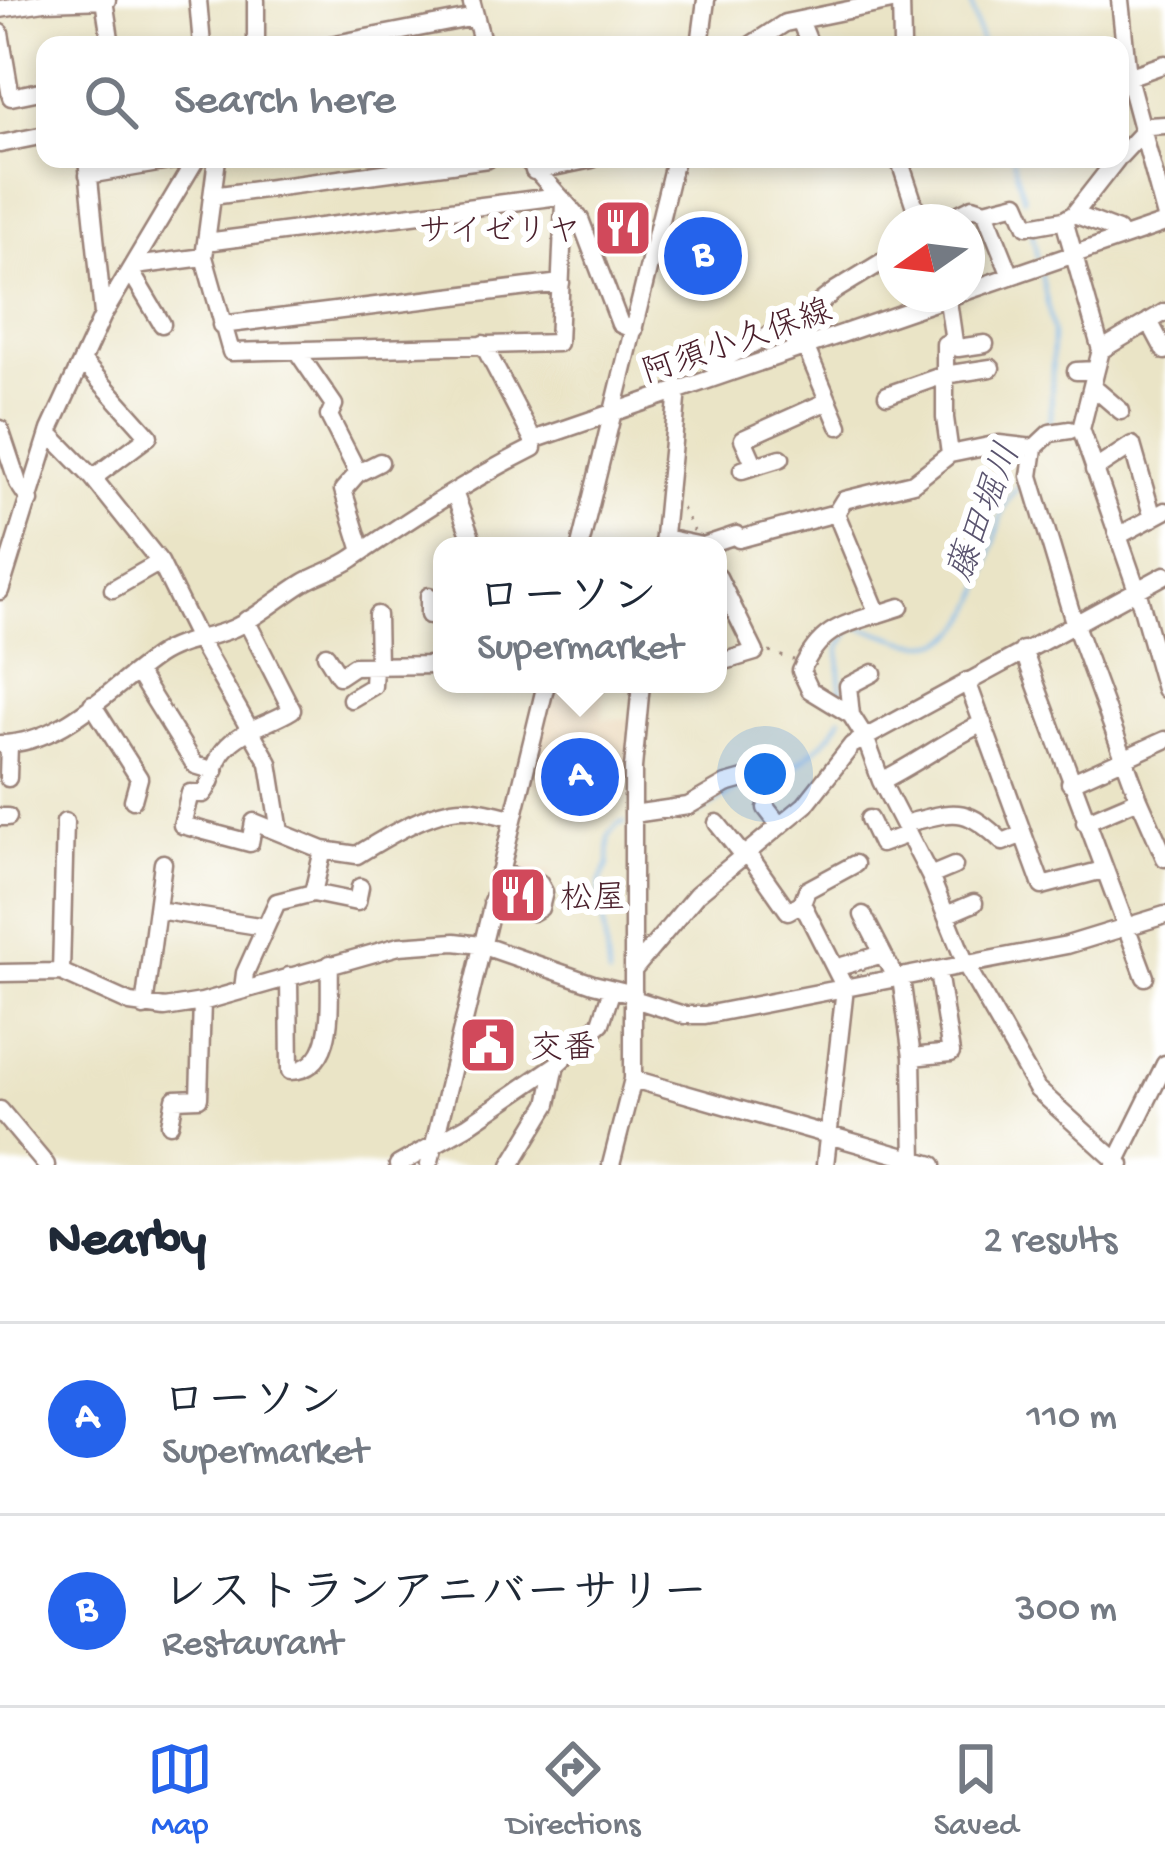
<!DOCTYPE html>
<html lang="en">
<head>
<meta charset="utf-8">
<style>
	body { margin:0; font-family:"Gochi Hand","Klee One",sans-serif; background:#f2f2f3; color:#1f2937 }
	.compass { position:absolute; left:877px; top:204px; width:108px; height:108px; border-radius:50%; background:#fff; box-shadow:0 6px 18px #0003; rotate:256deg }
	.you { position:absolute; left:765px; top:774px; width:42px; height:42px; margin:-30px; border:9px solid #fff; border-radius:50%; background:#1a73e8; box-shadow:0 0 0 18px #1a73e833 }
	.badge { display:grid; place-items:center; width:78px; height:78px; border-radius:50%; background:#2563eb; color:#fff; font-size:39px; font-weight:700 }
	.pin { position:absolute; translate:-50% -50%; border:6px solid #fff; box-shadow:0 3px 12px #0006 }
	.popup { position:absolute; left:433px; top:537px; width:294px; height:156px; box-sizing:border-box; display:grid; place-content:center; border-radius:24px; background:#fff; filter:drop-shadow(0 3px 9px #0005); font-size:39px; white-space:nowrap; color:#747a83 }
	.popup b { font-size:45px; color:#1f2937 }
	.popup::after { content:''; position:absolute; left:50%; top:100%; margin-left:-24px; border:24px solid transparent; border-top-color:#fff }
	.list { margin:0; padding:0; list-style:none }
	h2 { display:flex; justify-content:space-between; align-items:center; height:156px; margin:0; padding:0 48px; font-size:51px }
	h2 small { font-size:39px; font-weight:400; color:#747a83 }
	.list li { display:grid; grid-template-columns:78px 1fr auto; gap:36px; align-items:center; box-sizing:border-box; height:192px; padding:0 48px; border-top:3px solid #e0e1e3 }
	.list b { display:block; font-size:45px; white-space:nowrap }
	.list p { margin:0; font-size:39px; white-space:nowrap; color:#747a83 }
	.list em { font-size:39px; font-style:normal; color:#747a83 }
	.icon { flex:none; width:66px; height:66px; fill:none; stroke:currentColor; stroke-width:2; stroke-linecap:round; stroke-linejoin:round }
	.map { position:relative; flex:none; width:1165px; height:1165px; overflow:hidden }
	.search { position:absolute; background:#fff; box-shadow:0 6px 18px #0003; left:36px; right:36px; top:36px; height:132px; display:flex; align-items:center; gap:30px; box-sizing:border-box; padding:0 42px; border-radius:24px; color:#747a83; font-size:45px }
	.sheet { height:540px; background:#fff }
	nav { display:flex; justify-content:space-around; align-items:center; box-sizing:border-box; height:168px; border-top:3px solid #e0e1e3; background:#fff; font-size:33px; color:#747a83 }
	nav a { display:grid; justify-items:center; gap:6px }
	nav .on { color:#2563eb }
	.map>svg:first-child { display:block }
</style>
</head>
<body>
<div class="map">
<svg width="1165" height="1165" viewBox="0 0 1165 1165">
	<rect width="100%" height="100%" fill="#fff"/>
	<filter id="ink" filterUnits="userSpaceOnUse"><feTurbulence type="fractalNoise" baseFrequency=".00833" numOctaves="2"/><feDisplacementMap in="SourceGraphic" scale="24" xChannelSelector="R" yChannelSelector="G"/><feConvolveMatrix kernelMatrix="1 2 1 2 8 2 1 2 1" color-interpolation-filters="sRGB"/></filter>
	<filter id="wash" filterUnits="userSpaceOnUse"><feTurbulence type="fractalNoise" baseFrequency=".004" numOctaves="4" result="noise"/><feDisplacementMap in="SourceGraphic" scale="48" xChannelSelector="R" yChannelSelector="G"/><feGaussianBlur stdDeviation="2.7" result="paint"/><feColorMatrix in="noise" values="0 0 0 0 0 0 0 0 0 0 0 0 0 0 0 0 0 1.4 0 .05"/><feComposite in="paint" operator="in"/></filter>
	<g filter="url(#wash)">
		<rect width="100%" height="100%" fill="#eae4c6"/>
		<!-- built -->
		<path fill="#ebd8ba" d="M555 684H603L602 720 631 718 628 796 530 784Z
			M511 861 552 872 540 919 498 908Z"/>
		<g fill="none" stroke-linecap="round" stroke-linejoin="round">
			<!-- stream -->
			<path stroke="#79b7ec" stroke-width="3" d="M970 0 982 45
				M1013 159 1024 199
				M1032 232 1037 257
				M1041 273 1053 332 1051 418 1045 428
				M859 628C885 631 912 650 941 642 984 629 991 545 1003 511 1007 499 1017 489 1022 479
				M841 702 839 648 850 632
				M764 782C788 775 831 741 841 717
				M652 820 701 812 737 789
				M609 977 599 884 608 865 609 836 618 824 625 822"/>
		</g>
		<g id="blocks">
			<!-- building -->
			<path fill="#e2ab79" d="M564 765 597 768 595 789 562 786Z"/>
		</g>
	</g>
	<g filter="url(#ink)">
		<use href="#blocks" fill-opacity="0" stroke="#9a8278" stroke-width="3"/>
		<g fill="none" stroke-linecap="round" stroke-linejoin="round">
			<!-- minor casing -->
			<g stroke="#9a8278" stroke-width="21">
				<path id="minor" d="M104 0 111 45
					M198 0 202 45
					M471 0 483 45
					M901 0 902 45
					M1120 0 1128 77 1165 214
					M0 9 44 2 107 0
					M800 20 810 45
					M0 33 11 97 45 90
					M67 41V45
					M256 45V0
					M330 45 475 17
					M700 45 706 0
					M751 45 785 23 897 0
					M1128 77 1165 64
					M0 144 45 135
					M1120 156 1148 126 1165 125
					M87 159 103 314
					M217 159 204 257 231 352 558 343 564 202
					M526 159 580 219 620 324 634 330
					M899 159 920 222
					M534 171 592 159
					M88 175 181 159
					M212 196 488 159
					M985 211 1011 276
					M1074 214 1118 231
					M1064 220 1101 350 1081 429 1137 590 1165 689
					M943 222 973 207 985 211 1017 203 1027 226
					M1036 225 1064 220 1074 214 1117 159
					M206 242 559 196
					M135 266 204 257
					M131 272 162 324
					M967 291 1165 223
					M947 294 954 342 945 344V418L950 454 913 483 844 500 836 513 878 614C838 626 819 631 801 671L810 690 851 715 865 737 881 781 930 876 967 967 1037 1089 1121 1165
					M1149 321 1165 351
					M795 322 839 426
					M221 325 561 283
					M954 342 958 348 985 344
					M1101 350 1165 312
					M297 351 334 405 329 416 358 473
					M82 361 149 436 93 478
					M712 365 795 322 836 290 895 254
					M1076 371 1096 370
					M1093 387 1121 411
					M887 395 944 375 991 368
					M0 429 18 483 30 501
					M49 433 93 478 160 562 197 637 269 763 280 832
					M533 440 958 294
					M1034 448 1030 476 1074 622 1139 799 1165 858
					M950 454 999 444 1034 448 1050 433 1070 430
					M755 466 743 439 828 401
					M742 470 781 458
					M1094 470 1132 445 1153 518
					M454 492 473 543
					M1118 536 1165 511
					M664 538 702 546
					M580 546 675 159
					M663 546 677 400
					M703 546 736 535 739 539 836 513
					M362 551 343 490 358 473 380 462
					M718 577 755 652 718 663
					M113 589 160 562
					M0 591 50 430 103 315 196 159
					M429 596V615H442
					M878 614 900 607
					M377 615 378 666
					M246 620 292 710C270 724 241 729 224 750 213 762 214 782 203 794L190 793 182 825 250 843 254 822 323 850
					M1023 650 1145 977
					M326 655 339 676 354 666 442 665
					M137 672 195 765 215 771
					M967 681 1042 886 1103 870
					M351 699 373 686 374 666
					M92 704 139 778 133 800
					M851 715 848 686 873 673
					M0 744C62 744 109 689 157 656 181 640 209 639 234 628 258 617 280 597 303 583 319 573 338 569 353 558 411 518 469 480 533 448V440L483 344
					M8 778 9 744
					M881 781C916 764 947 740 983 723
					M1070 783 1165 740
					M766 808 780 826
					M633 814 688 806 726 784 772 771
					M0 817H8
					M869 819 881 844 908 834
					M1085 822 1139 799
					M717 823 744 857
					M903 824C955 812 962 803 1003 842L1023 834
					M748 854 788 911 802 903 845 988 825 1165
					M930 876 954 866
					M313 893 357 902 360 887
					M492 901 533 912 540 908 544 892 539 883 499 873
					M802 903 807 890 855 864
					M157 910 265 927
					M863 915 896 979
					M946 915 974 903
					M635 968 697 894 805 805 852 745 1165 575
					M835 968 883 954
					M61 972 65 822
					M0 973 61 972 130 1003 165 1008 202 1002 399 946 455 942 481 945 593 984 634 994
					M289 976 290 1071C339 1069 328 1000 330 964
					M901 978 912 1057 914 1161
					M243 989 245 973 277 902 313 893 323 850 357 855C383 839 433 808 464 809 480 809 497 815 513 818
					M634 999 684 1015H705L1067 945 1165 915
					M144 1007 163 863
					M912 1057 951 1053 938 972
					M633 1079 933 1165
					M0 1110 46 1165
					M170 1124 175 1099 199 1098 202 1002
					M398 1165 467 1126 556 1065
					M429 1165 546 684
					M511 1165 548 1104 556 1065 601 1023 612 989
					M611 1165 633 1079V768L641 684
					M1115 1165 1165 1064"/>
			</g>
			<!-- path -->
			<path stroke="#9a8278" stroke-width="3" stroke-dasharray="3 9" stroke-linecap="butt" d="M682 508 694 531
				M769 652 794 660"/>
			<!-- minor -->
			<use href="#minor" stroke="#fff" stroke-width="16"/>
		</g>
	</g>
	<!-- icons -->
	<defs>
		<g id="restaurant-square" transform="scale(3)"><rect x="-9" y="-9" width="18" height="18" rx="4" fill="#d1495b" stroke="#fff"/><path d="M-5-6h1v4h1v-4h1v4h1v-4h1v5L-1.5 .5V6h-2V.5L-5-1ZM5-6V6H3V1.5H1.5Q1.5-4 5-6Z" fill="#fff"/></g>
		<g id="civic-square" transform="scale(3)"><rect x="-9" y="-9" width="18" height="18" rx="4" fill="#d1495b" stroke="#fff"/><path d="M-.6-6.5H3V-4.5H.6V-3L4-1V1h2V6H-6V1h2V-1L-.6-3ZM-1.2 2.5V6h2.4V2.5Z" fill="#fff"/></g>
	</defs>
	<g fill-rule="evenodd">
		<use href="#restaurant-square" x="623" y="228"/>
		<use href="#restaurant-square" x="518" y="895"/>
		<use href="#civic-square" x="488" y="1045"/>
	</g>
	<g text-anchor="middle" stroke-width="12" stroke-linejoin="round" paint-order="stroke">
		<!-- poi labels -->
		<g font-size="33" fill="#4a1f2b" stroke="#fff" text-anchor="start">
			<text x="581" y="240" text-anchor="end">サイゼリヤ</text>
			<text x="560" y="907">松屋</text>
			<text x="530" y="1057">交番</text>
		</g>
		<!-- street labels -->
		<g font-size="33" fill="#4a1f2b" stroke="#fff">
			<text transform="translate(736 339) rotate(-19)" y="12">阿須小久保線</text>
		</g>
		<!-- water labels -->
		<g font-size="36" font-style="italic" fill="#5a546f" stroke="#fff">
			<text transform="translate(981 511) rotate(-69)" y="13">藤田堀川</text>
		</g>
	</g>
</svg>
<svg class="compass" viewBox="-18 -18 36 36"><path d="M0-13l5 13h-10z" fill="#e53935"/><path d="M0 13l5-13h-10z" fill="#747a83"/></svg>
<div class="you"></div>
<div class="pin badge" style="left:580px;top:777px">A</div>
<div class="popup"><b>ローソン</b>Supermarket</div>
<div class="pin badge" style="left:703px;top:256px">B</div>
<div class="search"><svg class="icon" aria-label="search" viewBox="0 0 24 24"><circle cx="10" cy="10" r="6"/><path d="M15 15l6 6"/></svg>Search here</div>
</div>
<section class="sheet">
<h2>Nearby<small>2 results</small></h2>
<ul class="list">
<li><span class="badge">A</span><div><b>ローソン</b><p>Supermarket</p></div><em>110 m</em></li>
<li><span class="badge">B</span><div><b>レストランアニバーサリー</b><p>Restaurant</p></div><em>300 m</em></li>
</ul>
</section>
<nav>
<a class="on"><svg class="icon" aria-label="map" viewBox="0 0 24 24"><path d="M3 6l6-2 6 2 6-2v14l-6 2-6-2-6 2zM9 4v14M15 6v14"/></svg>Map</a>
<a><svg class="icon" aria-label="directions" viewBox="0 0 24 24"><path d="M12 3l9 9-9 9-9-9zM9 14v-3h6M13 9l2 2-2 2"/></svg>Directions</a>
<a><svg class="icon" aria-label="saved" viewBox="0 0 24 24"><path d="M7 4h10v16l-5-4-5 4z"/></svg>Saved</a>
</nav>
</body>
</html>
